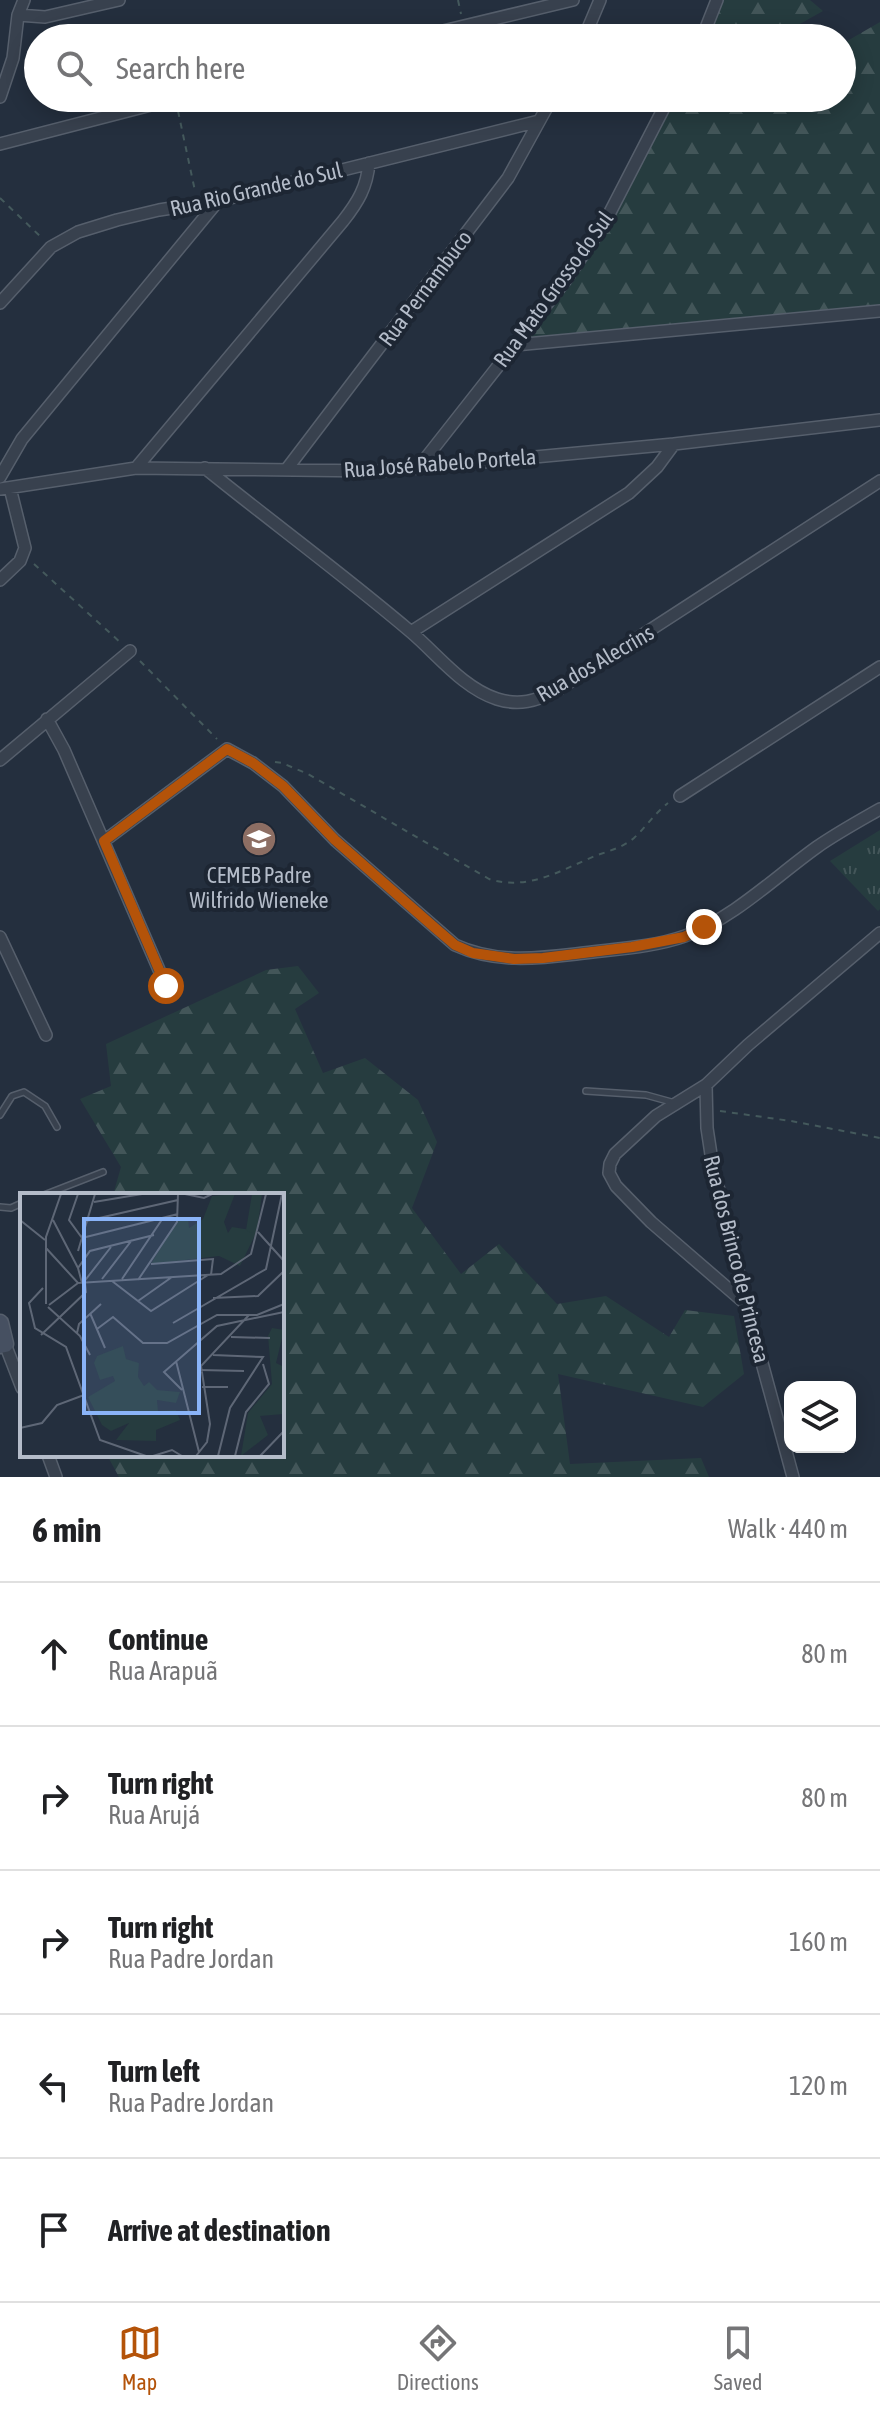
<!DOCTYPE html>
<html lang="en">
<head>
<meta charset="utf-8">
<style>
	body { margin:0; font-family:"Asap Condensed",sans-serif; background:#f6f6f6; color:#202124 }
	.controls { position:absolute; right:24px; bottom:24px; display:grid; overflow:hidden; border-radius:16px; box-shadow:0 4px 20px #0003 }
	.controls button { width:72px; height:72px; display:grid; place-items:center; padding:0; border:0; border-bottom:2px solid #e0e0e0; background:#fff; color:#202124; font:40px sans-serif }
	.stop { position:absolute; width:24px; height:24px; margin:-18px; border:6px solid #b45309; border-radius:50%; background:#fff }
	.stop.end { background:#b45309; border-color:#fff; box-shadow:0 2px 8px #0008 }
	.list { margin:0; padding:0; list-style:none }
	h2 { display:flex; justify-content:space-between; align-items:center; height:104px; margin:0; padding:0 32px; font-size:34px }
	h2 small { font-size:26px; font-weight:400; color:#757577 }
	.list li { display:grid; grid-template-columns:52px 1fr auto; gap:24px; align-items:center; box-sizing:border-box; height:144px; padding:0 32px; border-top:2px solid #e0e0e0 }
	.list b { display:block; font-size:30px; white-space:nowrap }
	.list p { margin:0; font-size:26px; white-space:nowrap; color:#757577 }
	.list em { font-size:26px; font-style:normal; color:#757577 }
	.icon { flex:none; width:44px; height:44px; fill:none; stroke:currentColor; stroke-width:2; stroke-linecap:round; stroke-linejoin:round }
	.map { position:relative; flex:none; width:880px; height:1477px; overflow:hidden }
	.search { position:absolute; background:#fff; box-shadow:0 4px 20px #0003; left:24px; right:24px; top:24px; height:88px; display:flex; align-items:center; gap:20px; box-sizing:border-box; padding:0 28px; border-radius:44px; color:#757577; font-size:30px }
	.sheet { height:824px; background:#fff }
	nav { display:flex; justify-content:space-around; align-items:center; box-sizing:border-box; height:112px; border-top:2px solid #e0e0e0; background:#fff; font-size:22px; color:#757577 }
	nav a { display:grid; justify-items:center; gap:4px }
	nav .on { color:#b45309 }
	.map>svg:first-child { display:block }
</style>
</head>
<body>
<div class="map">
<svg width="880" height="1477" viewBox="0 0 880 1477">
	<defs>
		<pattern id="forest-firs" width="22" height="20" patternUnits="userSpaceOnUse" patternTransform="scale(2)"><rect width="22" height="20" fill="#263c3f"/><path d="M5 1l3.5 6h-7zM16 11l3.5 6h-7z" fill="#435659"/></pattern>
		<pattern id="park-tufts" width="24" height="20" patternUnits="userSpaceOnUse" patternTransform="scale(2)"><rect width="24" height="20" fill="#263c3f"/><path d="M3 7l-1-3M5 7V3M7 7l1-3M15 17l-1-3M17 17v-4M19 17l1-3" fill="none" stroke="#435659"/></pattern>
	</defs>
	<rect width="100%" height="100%" fill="#242f3e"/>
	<!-- forest -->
	<path fill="url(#forest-firs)" d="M722 0H810L823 11 782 34 783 38H702Z
		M880 22V311L515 345 559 289 632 172 669 98H842V44Z
		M298 966 319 993 295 1009 323 1073 365 1058 418 1100 437 1142 412 1208 461 1274 499 1244 557 1304 606 1296 669 1337 685 1310 734 1316 744 1374 703 1407 558 1374 570 1464 701 1458 709 1477H119L107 1455H282V1195H113L121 1167 80 1099 111 1086 106 1044 266 970Z"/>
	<!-- park -->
	<path fill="url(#park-tufts)" d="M880 830V909L878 911 830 861Z"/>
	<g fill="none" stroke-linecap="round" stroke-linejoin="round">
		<!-- lane casing -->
		<g stroke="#565f6c" stroke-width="8">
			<path id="lane" d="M586 1091 646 1095 675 1103
				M0 1115 12 1096 24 1092 45 1106 57 1127
				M44 1195 103 1172
				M0 1207 11 1208 22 1203"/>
		</g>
		<!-- street casing -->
		<g stroke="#565f6c" stroke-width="14">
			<path id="street" d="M18 15 45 17 119 0
				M414 38 573 0
				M584 38 600 0
				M702 38 717 0
				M0 97 13 58 18 15 24 0
				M0 144 178 98
				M0 303 51 247 78 232 117 220 159 210 218 201 539 121
				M515 345 880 311
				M136 468 343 221C358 202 367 187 369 163
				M205 468C273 523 344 575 411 632 438 655 463 688 497 699 519 706 536 701 556 691L880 481
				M418 468 565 281 604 224 669 98
				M286 470 508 178 552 98
				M0 477 22 439 218 201
				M0 489 136 468 375 471 418 468 674 444 880 420
				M0 580 20 561 25 548 10 488
				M411 632 629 493 657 467 674 444
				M47 719 64 750 166 986
				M0 760 130 651
				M680 796 880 667
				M104 841 227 749 253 763 283 786 335 840 455 945C494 963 535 959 576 954 612 949 651 948 685 936 734 918 775 877 817 847 837 833 859 821 880 809
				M0 937 46 1035
				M706 1085 707 1128 712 1161 746 1304 793 1477
				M746 1304 651 1222 616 1186 609 1173 610 1164 615 1154 656 1116 706 1085 748 1045 880 933
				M5 1344 22 1388
				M48 1455 56 1477"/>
		</g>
		<!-- secondary casing -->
		<g stroke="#565f6c" stroke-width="19">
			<path id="secondary" d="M0 1323 5 1344 0 1345"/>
		</g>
		<!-- path -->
		<path stroke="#44595c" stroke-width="2" stroke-dasharray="6 6" stroke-linecap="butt" d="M458 0 461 14
			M178 111 195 191
			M0 198 42 238
			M34 564 121 643
			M140 661 217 739
			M275 762 282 763 308 774 489 879C528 891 559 871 595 856 608 851 622 848 634 838 646 827 655 813 668 803
			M720 1111 791 1121 880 1138"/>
		<!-- lane -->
		<use href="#lane" stroke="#38414e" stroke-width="5"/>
		<!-- street -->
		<use href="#street" stroke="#38414e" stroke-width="11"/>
		<!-- secondary -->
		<use href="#secondary" stroke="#465061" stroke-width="16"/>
	</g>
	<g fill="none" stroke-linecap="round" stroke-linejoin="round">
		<!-- route -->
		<path stroke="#b45309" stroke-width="10" d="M166 986 104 841 227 749 253 763 283 786 335 840 434 927 455 945 473 953 514 959 543 958 632 947 684 937 704 927"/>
	</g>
	<!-- icons -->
	<defs>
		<g id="school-disc" transform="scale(1.8)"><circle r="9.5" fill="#8d6e63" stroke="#1d2633"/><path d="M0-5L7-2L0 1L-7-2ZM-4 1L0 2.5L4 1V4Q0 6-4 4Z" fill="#fff"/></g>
	</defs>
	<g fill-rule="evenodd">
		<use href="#school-disc" x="259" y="839"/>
	</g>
	<g text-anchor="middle" stroke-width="8" stroke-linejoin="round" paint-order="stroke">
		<!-- street labels -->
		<g font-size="22" fill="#b4bcc9" stroke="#1d2633">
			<text transform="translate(256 189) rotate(-13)" y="8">Rua Rio Grande do Sul</text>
			<text transform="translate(425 288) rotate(-53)" y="8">Rua Pernambuco</text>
			<text transform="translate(553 289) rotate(-54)" y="8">Rua Mato Grosso do Sul</text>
			<text transform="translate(440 463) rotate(-4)" y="8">Rua José Rabelo Portela</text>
			<text transform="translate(595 663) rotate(-30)" y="8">Rua dos Alecrins</text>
			<text transform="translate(737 1259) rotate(76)" y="8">Rua dos Brinco de Princesa</text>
		</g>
		<!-- poi labels -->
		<g font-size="22" fill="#b4bcc9" stroke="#1d2633">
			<text x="259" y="883">CEMEB Padre<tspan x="259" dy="25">Wilfrido Wieneke</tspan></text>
		</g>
	</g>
	<!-- overview -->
	<g transform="translate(20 1193)">
		<rect width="264" height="264" fill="#242f3e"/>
		<path d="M215 1 204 29 208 40 212 34 237 38 220 73 199 63 131 71 158 26 168 24 169 35 183 26 192 3ZM252 135 264 137 256 170 264 174V221L240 223 248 242 221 263 228 220 252 191 248 143ZM103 153 106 166 119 170 118 184 124 193 129 189 137 197 160 199 156 210 137 207 138 218 156 217 160 227 136 237V248L96 247 109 230 91 238 82 232 68 204 95 188 93 183 80 187 74 170 77 163Z" fill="#263c3f"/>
		<path d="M232 1H242L237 38 231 40 226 37Z" fill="#263c3f"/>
		<path fill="none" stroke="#5e6776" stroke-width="2" d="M58 1 49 27 62 45M165 1 184 5 192 1M74 9 122 1M0 27 25 47M33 27 58 75M66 28 158 7M238 39 264 68M62 45 158 21M26 55 58 90 201 81 231 61 246 1M58 58 75 1M131 71 193 66 191 82M82 86 112 47M102 86 143 25M118 87 157 29 158 1M92 88 131 118 188 82M62 90 58 75 70 58 134 42M63 90 91 54M23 95 9 110 15 135 46 154 80 247 126 263M193 105 238 103 264 78M118 108 152 84M26 111V44L41 1M29 112 58 90M28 114 60 143 70 162M70 120 85 155M153 130 246 76 262 1M77 136 93 124 123 150H147L197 122H237L264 111M57 140 59 131 81 111M21 142 66 99 65 90M211 144 250 145M193 162 243 164 210 215 198 263M156 168 179 259M180 177 224 178M182 194H208M162 197 144 179 197 133 264 119M0 235 22 230 37 212 64 202M133 263 152 257 162 263M176 263 187 249 190 231 181 173 229 122M215 263 226 219 249 191 243 171M240 263 264 238"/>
		<path fill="#8ab4f8" fill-opacity="0.15" stroke="#8ab4f8" stroke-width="4" d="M64 26H179V220H64Z"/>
		<rect width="264" height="264" fill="none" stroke="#b4bcc9" stroke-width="4"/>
	</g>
</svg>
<div class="controls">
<button><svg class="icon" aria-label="layers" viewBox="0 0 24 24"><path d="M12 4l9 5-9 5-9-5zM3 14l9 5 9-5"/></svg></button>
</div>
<div class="stop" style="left:166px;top:986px"></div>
<div class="stop end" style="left:704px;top:927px"></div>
<div class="search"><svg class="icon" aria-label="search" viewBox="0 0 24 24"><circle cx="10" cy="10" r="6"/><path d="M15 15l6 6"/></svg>Search here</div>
</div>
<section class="sheet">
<h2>6 min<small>Walk · 440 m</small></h2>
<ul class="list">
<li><svg class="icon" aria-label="ahead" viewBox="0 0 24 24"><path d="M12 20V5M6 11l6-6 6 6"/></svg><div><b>Continue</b><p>Rua Arapuã</p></div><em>80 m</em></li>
<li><svg class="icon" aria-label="right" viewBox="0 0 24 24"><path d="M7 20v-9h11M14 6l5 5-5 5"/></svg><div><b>Turn right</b><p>Rua Arujá</p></div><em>80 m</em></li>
<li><svg class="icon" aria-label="right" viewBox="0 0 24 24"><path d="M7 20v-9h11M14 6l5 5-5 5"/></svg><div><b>Turn right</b><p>Rua Padre Jordan</p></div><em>160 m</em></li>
<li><svg class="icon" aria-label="left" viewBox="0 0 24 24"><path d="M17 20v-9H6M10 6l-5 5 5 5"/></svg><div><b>Turn left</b><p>Rua Padre Jordan</p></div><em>120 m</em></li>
<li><svg class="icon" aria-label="arrive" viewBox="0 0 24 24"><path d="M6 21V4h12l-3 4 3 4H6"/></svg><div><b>Arrive at destination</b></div></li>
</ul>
</section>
<nav>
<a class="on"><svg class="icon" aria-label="map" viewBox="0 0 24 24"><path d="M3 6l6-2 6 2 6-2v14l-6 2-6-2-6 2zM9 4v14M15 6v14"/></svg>Map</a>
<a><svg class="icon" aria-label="directions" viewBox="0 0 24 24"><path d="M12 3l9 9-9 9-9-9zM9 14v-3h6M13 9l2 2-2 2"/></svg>Directions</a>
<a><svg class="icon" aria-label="saved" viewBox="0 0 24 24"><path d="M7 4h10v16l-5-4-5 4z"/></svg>Saved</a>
</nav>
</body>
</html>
